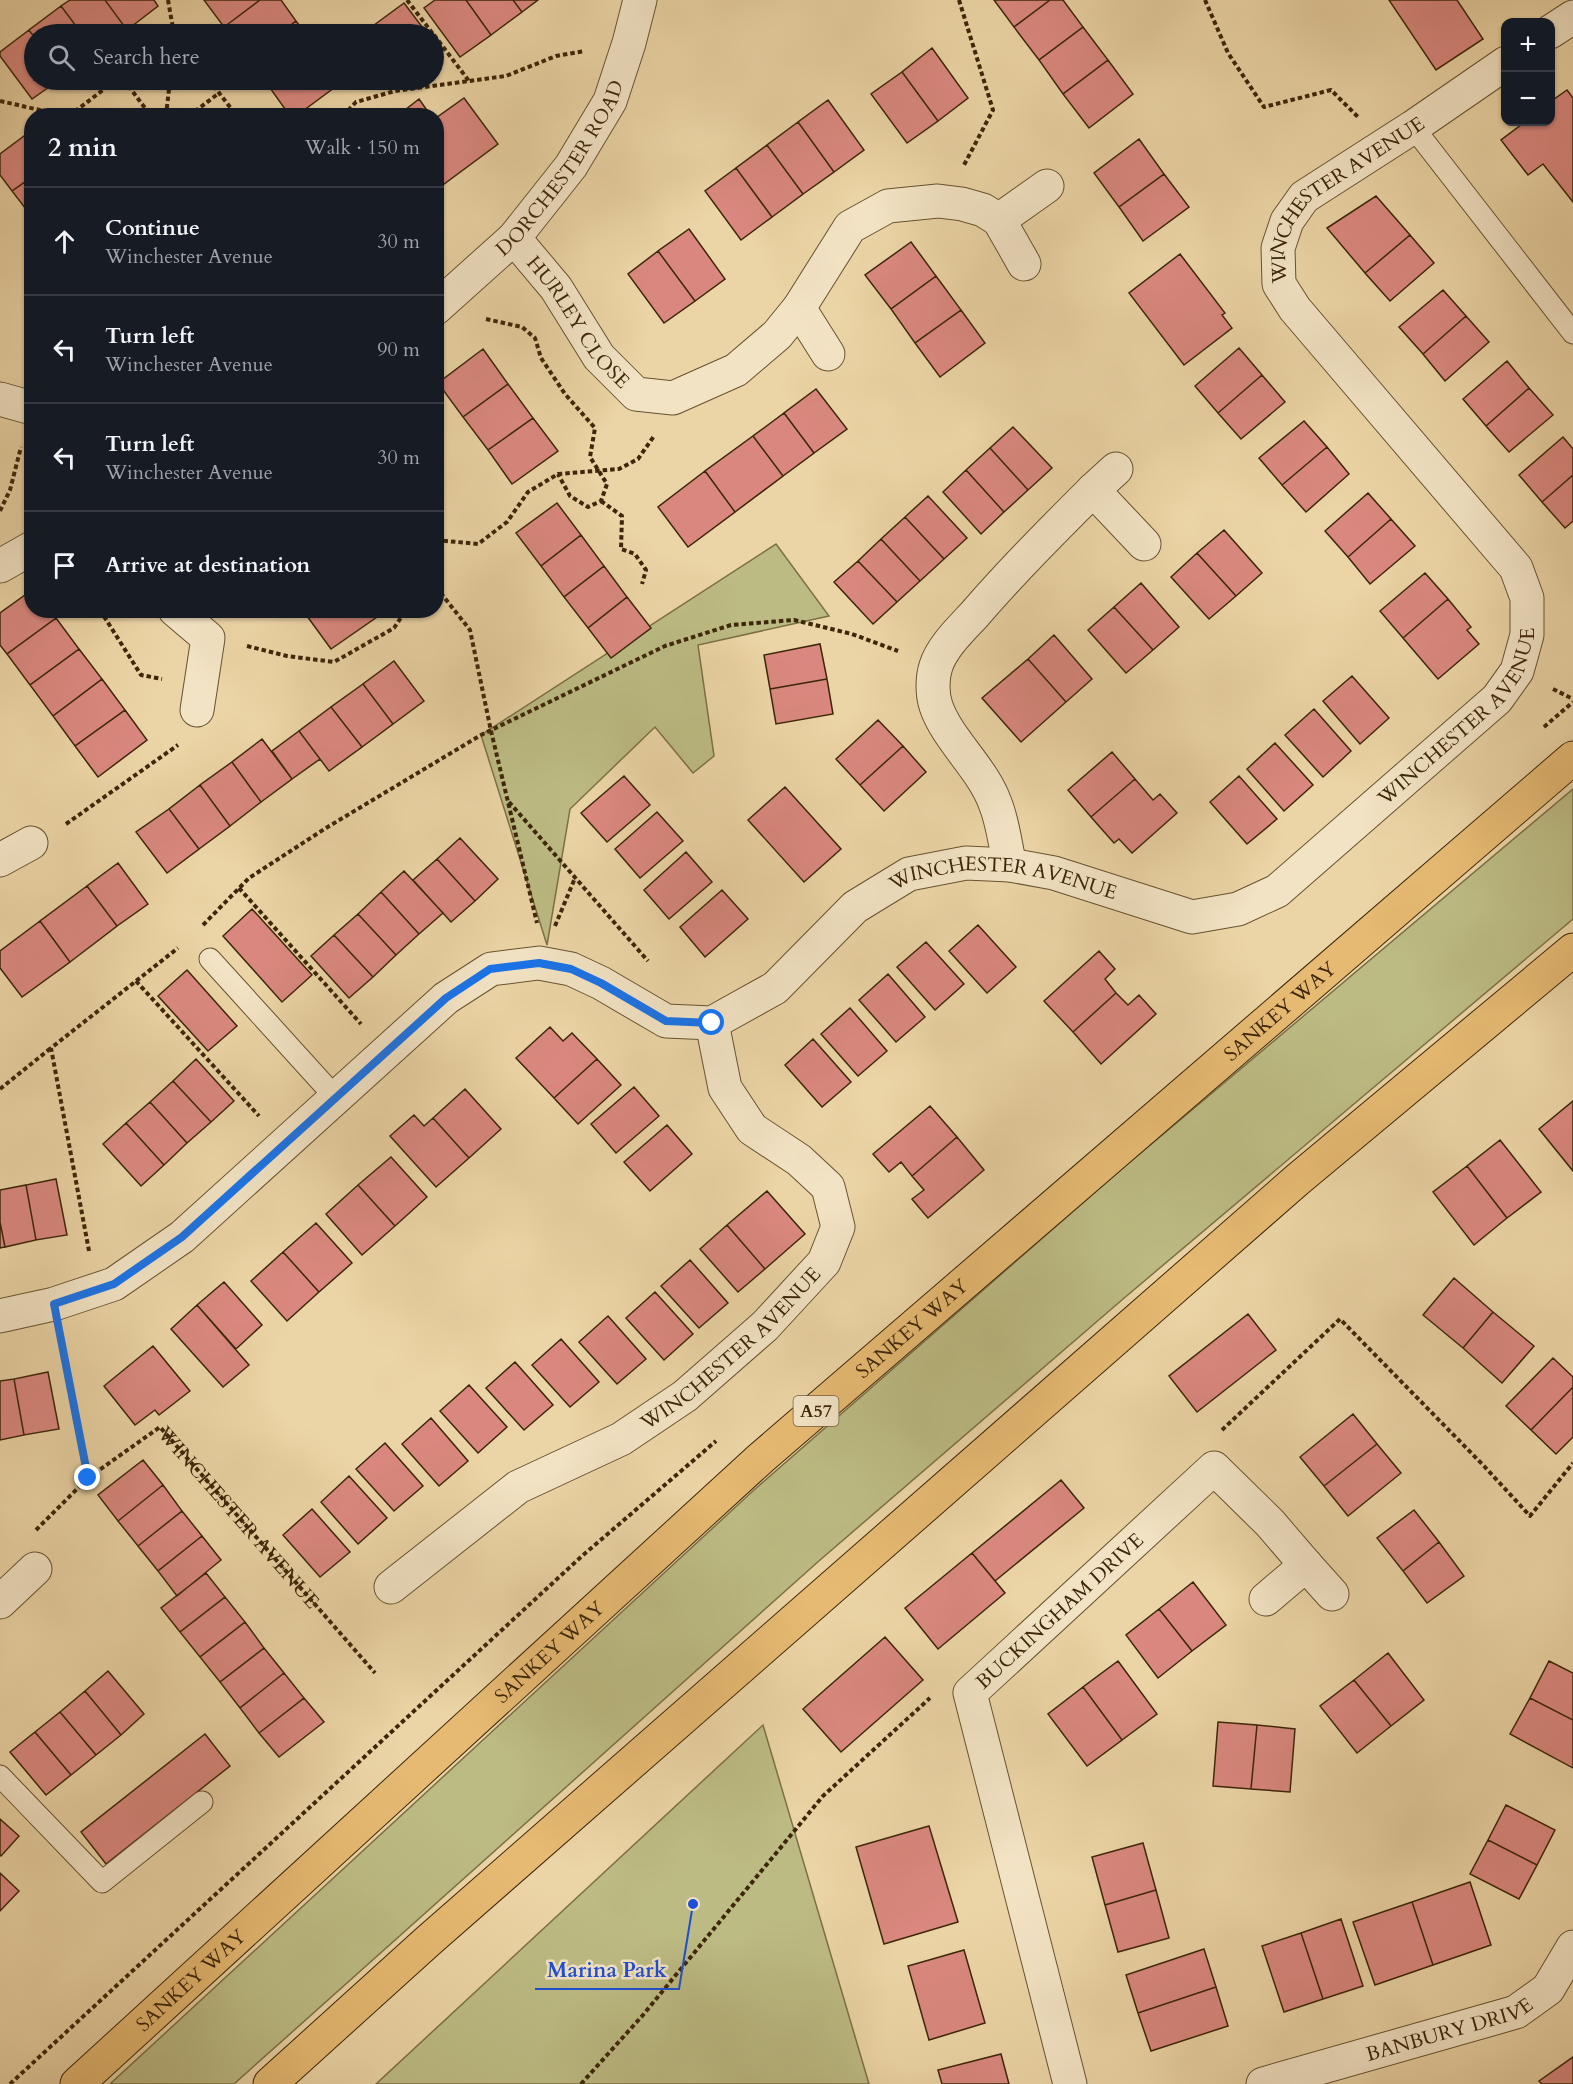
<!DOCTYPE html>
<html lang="en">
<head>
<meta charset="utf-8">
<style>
	body { margin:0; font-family:Cardo,serif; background:#20242c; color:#f1f3f6 }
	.controls { position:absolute; right:18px; top:18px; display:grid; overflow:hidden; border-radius:12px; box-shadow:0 2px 4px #0004 }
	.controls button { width:54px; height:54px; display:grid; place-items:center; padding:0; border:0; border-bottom:2px solid #363941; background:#171b24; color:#f1f3f6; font:30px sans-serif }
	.stop { position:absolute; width:18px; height:18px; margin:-14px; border:4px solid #1a73e8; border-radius:50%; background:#fff }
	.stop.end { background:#1a73e8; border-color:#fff; box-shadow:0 2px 6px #0008 }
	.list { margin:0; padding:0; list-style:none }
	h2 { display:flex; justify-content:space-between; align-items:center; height:78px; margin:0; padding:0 24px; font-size:26px }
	h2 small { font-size:20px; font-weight:400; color:#9ea1a6 }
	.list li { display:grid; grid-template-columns:39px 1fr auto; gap:18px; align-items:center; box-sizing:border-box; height:108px; padding:0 24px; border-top:2px solid #363941 }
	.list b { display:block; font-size:22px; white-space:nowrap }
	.list p { margin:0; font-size:20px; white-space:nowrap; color:#9ea1a6 }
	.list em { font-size:20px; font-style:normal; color:#9ea1a6 }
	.icon { flex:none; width:33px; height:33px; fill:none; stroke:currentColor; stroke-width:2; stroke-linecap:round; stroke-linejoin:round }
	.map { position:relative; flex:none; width:1573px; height:2084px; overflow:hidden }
	.search { position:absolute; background:#171b24; box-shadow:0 2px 4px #0004; left:24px; top:24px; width:420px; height:66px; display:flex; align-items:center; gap:15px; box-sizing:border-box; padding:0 21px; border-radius:33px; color:#9ea1a6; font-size:22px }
	.panel { position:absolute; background:#171b24; box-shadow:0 2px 4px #0004; left:24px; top:108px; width:420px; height:510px; border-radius:24px }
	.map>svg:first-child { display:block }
</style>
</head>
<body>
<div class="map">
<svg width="1573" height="2084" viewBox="0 0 1573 2084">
	<rect width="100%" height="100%" fill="#ebd4a5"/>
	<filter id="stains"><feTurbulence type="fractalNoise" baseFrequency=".00333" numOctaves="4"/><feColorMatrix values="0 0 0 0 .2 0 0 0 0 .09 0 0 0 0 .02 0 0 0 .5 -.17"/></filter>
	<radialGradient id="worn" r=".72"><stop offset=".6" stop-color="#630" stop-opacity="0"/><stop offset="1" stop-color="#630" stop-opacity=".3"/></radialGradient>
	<!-- green -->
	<path fill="#bcbb83" stroke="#7c7046" stroke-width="1.5" d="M776 544 829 616 698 645 714 756 693 773 655 727 570 809 547 945 481 735Z
		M1573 789V919L1123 1299 820 1560 234 2084H110L754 1490 1123 1168Z
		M763 1725 869 2084H376Z"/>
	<!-- building -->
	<path fill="#da887f" stroke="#3d2609" stroke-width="1.5" d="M70 0H105L127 30 121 34H82L61 6Z
		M105 0H154L158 6 127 30Z
		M204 0H260L224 27Z
		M260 0H281L296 21 278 34H230L224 27Z
		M435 0H466L491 35 460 57 424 8Z
		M466 0H513L522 12 491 35Z
		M513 0H538L522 12Z
		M994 0H1050L1014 27Z
		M1050 0H1063L1083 27 1039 60 1014 27Z
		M1389 0H1457L1483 39 1436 70Z
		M404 3 426 32 422 34H362Z
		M61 6 82 34H34V37L29 30Z
		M296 21 306 34H278Z
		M1083 27 1108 60 1063 94 1039 60Z
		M29 30 34 37V80H59L32 99 0 56V52Z
		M932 48 968 98 938 121 902 72Z
		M1108 60 1133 94 1089 128 1063 94Z
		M902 72 938 121 907 143 871 94Z
		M263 80H281L270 88Z
		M281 80H340L342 82 296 116H290L270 88Z
		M1567 90 1573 98V202L1543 164 1528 175 1501 140 1525 122H1550V102Z
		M464 98 498 144 436 190V118Z
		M419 99 431 116H409L405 110Z
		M828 100 864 150 834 172 798 122Z
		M798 122 834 172 803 194 767 145Z
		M32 130V177L12 191 0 175V154Z
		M1139 139 1164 174 1119 207 1094 173Z
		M767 145 803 194 772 217 736 168Z
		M736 168 772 217 741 240 705 191Z
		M1164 174 1189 207 1143 241 1119 207Z
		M32 177V217L12 191Z
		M1376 196 1410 235 1365 273 1327 228Z
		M689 229 725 279 695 301 658 251Z
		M1410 235 1434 263 1390 301 1365 273Z
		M911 242 936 276 891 309 865 275Z
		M658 251 695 301 664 323 628 274Z
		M1180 254 1225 313 1222 315 1232 328 1184 365 1129 293Z
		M936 276 961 310 915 343 891 309Z
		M1443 290 1466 316 1423 354 1399 327Z
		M961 310 985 343 940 377 915 343Z
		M1466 316 1489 342 1445 381 1423 354Z
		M1239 348 1262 375 1218 413 1195 386Z
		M483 349 508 384 463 417 438 383Z
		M1507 361 1529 388 1486 426 1463 399Z
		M1262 375 1285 402 1241 439 1218 413Z
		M508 384 533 418 488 450 463 417Z
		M1529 388 1553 415 1509 452 1486 426Z
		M816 389 847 429 814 453 784 413Z
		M784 413 814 453 783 476 753 436Z
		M533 418 558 451 512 484 488 450Z
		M1304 421 1327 447 1282 485 1259 458Z
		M1013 427 1052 468 1028 490 990 448Z
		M753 436 783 476 735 512 705 471Z
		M1563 437 1573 449V475L1542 502 1519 475Z
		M1327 447 1349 474 1306 512 1282 485Z
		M990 448 1028 490 1004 512 966 470Z
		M966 470 1004 512 981 534 943 492Z
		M705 471 735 512 688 547 658 507Z
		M1573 475V521L1565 528 1542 502Z
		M1368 493 1391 519 1348 557 1325 531Z
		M928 496 967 538 944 559 905 517Z
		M557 503 581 535 541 566 516 533Z
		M905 517 944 559 920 581 881 539Z
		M1391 519 1415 546 1370 584 1348 557Z
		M1224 530 1262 573 1236 596 1197 553Z
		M581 535 604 566 564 597 541 566Z
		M881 539 920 581 897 602 858 561Z
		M1197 553 1236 596 1209 619 1171 577Z
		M858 561 897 602 873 624 834 582Z
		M604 566 627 597 588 628 564 597Z
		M1425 573 1448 599 1403 638 1380 611Z
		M1141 583 1179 627 1153 650 1114 607Z
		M32 590V610H51L56 618 7 654 0 645V613Z
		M627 597 651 628 611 658 588 628Z
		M1448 599 1471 627 1467 630 1479 644 1438 679 1403 638Z
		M1114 607 1153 650 1126 673 1088 630Z
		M314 610H372L377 617 331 649 307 616Z
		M56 618 79 649 30 685 7 654Z
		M1054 635 1092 679 1066 702 1028 659Z
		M820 644 827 679 770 689 764 655Z
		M79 649 102 679 53 716 30 685Z
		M1028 659 1066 702 1021 742 982 698Z
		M394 661 424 701 393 724 363 684Z
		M1352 676 1389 718 1360 744 1323 701Z
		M102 679 125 710 75 746 53 716Z
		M827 679 833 714 776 724 770 689Z
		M363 684 393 724 362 747 331 707Z
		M331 707 362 747 329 771 299 731Z
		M1314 709 1351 751 1323 777 1285 735Z
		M125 710 147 740 98 777 75 746Z
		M878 720 903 746 860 785 836 759Z
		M299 731 320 759 292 779 272 751Z
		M262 739 292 779 261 802 232 762Z
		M1275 743 1313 785 1284 811 1247 769Z
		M903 746 926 772 884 811 860 785Z
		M1112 752 1135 779 1091 817 1068 790Z
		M232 762 261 802 230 826 200 785Z
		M624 776 650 805 607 842 581 813Z
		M1239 776 1277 819 1247 844 1210 802Z
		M1135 779 1153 800 1160 794 1177 813 1132 853 1119 839 1114 843 1091 817Z
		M200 785 230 826 199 849 169 809Z
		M785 787 841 849 804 882 748 820Z
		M169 809 199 849 167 873 136 832Z
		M657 812 683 841 640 878 615 849Z
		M460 838 498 879 475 901 437 859Z
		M686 852 712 882 669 919 644 890Z
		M437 859 475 901 451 922 413 880Z
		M118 863 148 904 117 926 87 886Z
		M404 871 443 913 419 934 381 892Z
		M87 886 117 926 70 962 40 921Z
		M722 890 748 919 705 957 680 927Z
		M381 892 419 934 396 955 358 914Z
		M252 909 312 975 282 1002 223 936Z
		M358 914 396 955 373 977 334 935Z
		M40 921 70 962 22 997 0 968V951Z
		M978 925 1016 967 987 993 949 951Z
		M334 935 373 977 349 998 311 956Z
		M926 942 964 984 935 1010 897 967Z
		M1099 951 1115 969 1105 979 1116 993 1073 1032 1044 1001Z
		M187 970 237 1026 208 1051 158 996Z
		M888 974 925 1017 896 1042 859 1000Z
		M1116 993 1128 1005 1139 995 1156 1014 1101 1064 1073 1032Z
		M850 1008 887 1051 858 1076 821 1034Z
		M550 1027 563 1041 572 1033 597 1059 554 1098 516 1058Z
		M813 1039 851 1082 822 1107 785 1065Z
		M196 1059 234 1101 211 1122 173 1081Z
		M597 1059 621 1085 578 1124 554 1098Z
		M173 1081 211 1122 187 1143 150 1102Z
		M634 1087 659 1116 616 1153 591 1124Z
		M465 1089 501 1129 469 1158 433 1118Z
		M1573 1101V1171L1539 1129Z
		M150 1102 187 1143 164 1165 126 1123Z
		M930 1106 957 1137 912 1176 901 1162 889 1172 873 1154Z
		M414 1115 424 1126 433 1118 469 1158 436 1187 390 1136Z
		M126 1123 164 1165 141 1186 103 1144Z
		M667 1125 692 1154 650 1191 624 1162Z
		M957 1137 984 1170 928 1218 912 1199 924 1190 912 1176Z
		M1500 1140 1541 1192 1507 1218 1467 1166Z
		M391 1157 427 1197 395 1226 358 1185Z
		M1467 1166 1507 1218 1474 1245 1433 1192Z
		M56 1179 67 1235 36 1240 26 1185Z
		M26 1185 36 1240 5 1247 0 1222V1190Z
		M358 1185 395 1226 362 1255 326 1214Z
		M767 1191 805 1234 765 1269 727 1225Z
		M0 1222 5 1247 0 1248Z
		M316 1223 352 1263 319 1292 283 1252Z
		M727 1225 765 1269 738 1292 700 1249Z
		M283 1252 319 1292 287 1321 251 1281Z
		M690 1260 728 1303 699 1328 661 1286Z
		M1454 1278 1493 1312 1463 1348 1423 1315Z
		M224 1282 262 1325 236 1349 197 1305Z
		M655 1292 693 1334 664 1360 626 1318Z
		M197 1305 249 1365 223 1387 171 1329Z
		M1493 1312 1534 1346 1502 1383 1463 1348Z
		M1248 1314 1276 1350 1197 1412 1169 1376Z
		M608 1316 646 1359 617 1384 579 1342Z
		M561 1339 599 1382 570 1407 532 1365Z
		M153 1346 190 1391 159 1415 155 1410 135 1425 104 1386Z
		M1553 1358 1573 1377V1387L1531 1430 1506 1406Z
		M515 1362 553 1405 524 1430 486 1388Z
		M48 1372 59 1429 24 1435 14 1379Z
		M14 1379 24 1435 0 1440V1381Z
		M469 1385 507 1427 478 1453 440 1411Z
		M1573 1387V1437L1556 1454 1531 1430Z
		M1353 1414 1377 1444 1324 1486 1300 1457Z
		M431 1418 468 1461 439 1486 402 1444Z
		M385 1443 423 1486 394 1511 356 1469Z
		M1377 1444 1401 1473 1348 1516 1324 1486Z
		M143 1460 163 1485 118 1521 98 1495Z
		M349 1476 387 1518 358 1544 321 1502Z
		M1061 1480 1084 1508 995 1581 972 1553Z
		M163 1485 182 1511 138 1546 118 1521Z
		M312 1509 350 1552 320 1577 283 1535Z
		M1414 1510 1439 1542 1403 1571 1377 1538Z
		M182 1511 202 1536 158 1571 138 1546Z
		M202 1536 221 1560 177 1596 158 1571Z
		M1439 1542 1464 1576 1427 1603 1403 1571Z
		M972 1553 1005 1593 938 1649 905 1608Z
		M206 1573 225 1597 180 1632 161 1608Z
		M1193 1582 1226 1625 1192 1651 1159 1609Z
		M225 1597 245 1622 200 1657 180 1632Z
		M1159 1609 1192 1651 1158 1678 1126 1635Z
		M245 1622 264 1648 220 1682 200 1657Z
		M885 1637 923 1680 841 1752 803 1709Z
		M264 1648 284 1673 240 1708 220 1682Z
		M1388 1653 1424 1700 1391 1726 1354 1680Z
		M1118 1661 1157 1714 1122 1740 1083 1687Z
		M1549 1661 1573 1673V1720L1530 1698Z
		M108 1671 144 1714 121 1735 85 1691Z
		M284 1673 304 1698 259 1733 240 1708Z
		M1354 1680 1391 1726 1357 1753 1320 1706Z
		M1083 1687 1122 1740 1087 1766 1048 1714Z
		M85 1691 121 1735 96 1755 60 1712Z
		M304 1698 324 1722 279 1757 259 1733Z
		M1530 1698 1573 1720V1768L1510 1734Z
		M60 1712 96 1755 71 1775 35 1732Z
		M1218 1722 1257 1725 1251 1789 1213 1786Z
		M1257 1725 1295 1729 1290 1792 1251 1789Z
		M35 1732 71 1775 46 1795 10 1752Z
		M205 1734 230 1766 106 1864 81 1832Z
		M1506 1805 1555 1830 1537 1865 1488 1840Z
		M0 1819 19 1836 1 1856 0 1855Z
		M929 1826 958 1922 884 1944 856 1847Z
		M1488 1840 1537 1865 1519 1899 1470 1874Z
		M1143 1843 1156 1890 1105 1905 1092 1857Z
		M0 1873 19 1891 0 1911Z
		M1470 1882 1491 1945 1433 1965 1412 1902Z
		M1156 1890 1169 1938 1118 1952 1105 1905Z
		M1412 1902 1433 1965 1375 1985 1353 1922Z
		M1341 1919 1363 1986 1323 1999 1301 1933Z
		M1301 1933 1323 1999 1284 2012 1262 1946Z
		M1204 1949 1216 1987 1138 2013 1126 1975Z
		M964 1950 985 2023 929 2040 908 1966Z
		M1216 1987 1228 2026 1151 2051 1138 2013Z
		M1001 2054 1009 2084H942L938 2070Z
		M1573 2057V2084H1542L1539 2081Z"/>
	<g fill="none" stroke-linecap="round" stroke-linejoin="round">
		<!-- lane casing -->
		<g stroke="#685230" stroke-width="23">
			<path id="lane" d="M1413 127 1573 333
				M210 959 336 1098
				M0 1776 102 1882 202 1802"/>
		</g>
		<!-- street casing -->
		<g stroke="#685230" stroke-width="35">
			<g id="street">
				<path d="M1550 32 1573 17"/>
				<path id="s2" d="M514 238 556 288 599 357 636 394 673 398 736 370 777 335 799 308 850 227 888 206 938 201 962 204 983 210 999 220"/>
				<path d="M1024 264 999 220 1047 186"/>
				<path id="s3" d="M436 308 514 238 571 166 610 101 629 43 640 0"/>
				<path d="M799 308 828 354"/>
				<path d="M0 399 32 408"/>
				<path d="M1116 469 1093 490 1144 544"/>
				<path d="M0 566 32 548"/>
				<path d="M175 610 208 638 197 710"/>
				<path d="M0 860 31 843"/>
				<path d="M1010 865C1005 845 1003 822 995 803 983 769 947 739 936 706 932 694 932 678 936 666 942 647 961 629 974 615 1012 571 1052 531 1093 490"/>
				<path id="s4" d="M0 1316 54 1304 114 1284 182 1237 446 998 491 969 539 963 571 969 601 983 666 1021 712 1023 775 988 855 907 909 874 966 863 1010 865 1054 873 1192 917 1238 909 1277 891 1497 699 1517 671 1527 635V598L1516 568 1295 309 1279 284 1278 248 1287 221 1304 197 1413 127 1506 63"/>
				<path id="s5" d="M391 1587 518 1487 621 1439 685 1396 765 1326 824 1262 838 1227 828 1187 799 1160 752 1129 725 1088 712 1023"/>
				<path d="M1266 1599 1306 1565 1332 1594"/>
				<path d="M0 1602 35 1569"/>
				<path id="s6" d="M1070 2084 970 1693 1214 1468 1270 1523 1306 1565"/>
				<path id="s7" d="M1263 2084 1516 2012 1548 1989 1573 1947"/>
			</g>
		</g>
		<!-- highway casing -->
		<g stroke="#3d2609" stroke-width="35">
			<g id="highway">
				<path id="s8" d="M77 2084 761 1458 1573 758"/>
				<path d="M270 2084 428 1941 1297 1180 1573 950"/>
			</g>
		</g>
		<!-- path -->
		<g stroke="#3d2609" stroke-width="4" stroke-dasharray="4.5 3" stroke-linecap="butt">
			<path d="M168 0 174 34"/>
			<path d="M407 0 433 34"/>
			<path d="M959 0 993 110 964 165"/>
			<path d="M1205 0 1228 53 1264 107 1331 90 1358 117"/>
			<path d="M434 35 469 81"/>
			<path d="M124 80 151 116"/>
			<path d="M209 80 237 116"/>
			<path d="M0 101 66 116"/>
			<path d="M69 116 116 80"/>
			<path d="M166 116 170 80"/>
			<path d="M189 116 219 93"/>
			<path d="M343 116 356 102 395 91 506 76 556 56 585 51"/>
			<path d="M486 319 522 327 535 338 541 358 565 394 595 428 590 457 607 484 601 501 588 507 570 496 558 474"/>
			<path d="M601 501 622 516 621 549 635 554 646 570 642 584"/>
			<path d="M0 511 10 490 21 447"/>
			<path d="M436 540 478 544 507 522 528 492 558 474 619 469 638 459 654 436"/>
			<path d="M436 587 470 630 491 731 537 923"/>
			<path d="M100 610 141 675 162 679"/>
			<path d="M247 646 287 656 334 662 394 628 406 610"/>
			<path d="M1553 689 1573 699"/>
			<path d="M1544 727 1573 702"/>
			<path d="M509 802 648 961"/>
			<path d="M66 824 178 745"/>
			<path d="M239 888 361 1024"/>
			<path d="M203 925 249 878 326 828 481 735 665 646 731 625 794 620 852 634 898 651"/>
			<path d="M555 926 575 878"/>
			<path d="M136 981 259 1116"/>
			<path d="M0 1089 51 1048"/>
			<path d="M89 1251 51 1048 178 948"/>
			<path d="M1222 1430 1340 1319 1484 1466 1530 1516 1573 1463"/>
			<path id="s1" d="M88 1478 160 1427 375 1673"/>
			<path d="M36 1530 88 1478 61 1343"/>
			<path d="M10 2084 582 1556 716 1441"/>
			<path d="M581 2084 643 2015 823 1796 930 1698"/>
		</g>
		<!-- lane -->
		<use href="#lane" stroke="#f2e3c4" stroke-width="21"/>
		<!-- street -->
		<use href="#street" stroke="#f2e3c4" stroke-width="33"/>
		<!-- highway -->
		<use href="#highway" stroke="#e6ba72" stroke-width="33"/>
	</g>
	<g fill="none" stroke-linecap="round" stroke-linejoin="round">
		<!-- route -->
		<path stroke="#1a73e8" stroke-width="8" d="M88 1478 54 1304 114 1284 182 1237 446 998 490 969 539 963 571 969 601 983 666 1021 712 1023"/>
	</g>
	<g text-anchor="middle" stroke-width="5" stroke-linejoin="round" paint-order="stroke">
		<!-- shield labels -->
		<rect fill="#f2e3c4" stroke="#735f41" stroke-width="1.5" x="793.5" y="1396" width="45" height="30" rx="4.5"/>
		<g font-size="18" font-weight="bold" fill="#3d2609">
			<text x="816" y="1417">A57</text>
		</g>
		<!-- street labels -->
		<g font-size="20" fill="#3d2609" stroke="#f2e3c4">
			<text dy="7" stroke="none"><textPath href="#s3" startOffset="189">DORCHESTER ROAD</textPath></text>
			<text dy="7" stroke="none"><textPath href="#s4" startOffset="2397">WINCHESTER AVENUE</textPath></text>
			<text dy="7" stroke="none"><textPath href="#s2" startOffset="106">HURLEY CLOSE</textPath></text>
			<text dy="7" stroke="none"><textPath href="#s4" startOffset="1731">WINCHESTER AVENUE</textPath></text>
			<text dy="7" stroke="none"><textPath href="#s4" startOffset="1191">WINCHESTER AVENUE</textPath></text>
			<text dy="7" stroke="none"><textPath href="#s8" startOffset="1612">SANKEY WAY</textPath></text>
			<text dy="7" stroke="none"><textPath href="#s8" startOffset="1126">SANKEY WAY</textPath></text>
			<text dy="7" stroke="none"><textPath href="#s5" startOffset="418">WINCHESTER AVENUE</textPath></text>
			<text dy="7" stroke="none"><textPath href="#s1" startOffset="208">WINCHESTER AVENUE</textPath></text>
			<text dy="7" stroke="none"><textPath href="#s6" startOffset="525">BUCKINGHAM DRIVE</textPath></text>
			<text dy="7" stroke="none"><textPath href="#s8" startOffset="640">SANKEY WAY</textPath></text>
			<text dy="7" stroke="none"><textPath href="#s8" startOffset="154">SANKEY WAY</textPath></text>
			<text dy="7" stroke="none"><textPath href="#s7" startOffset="194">BANBURY DRIVE</textPath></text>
		</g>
	</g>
	<!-- callouts -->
	<path fill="none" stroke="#1d4ed8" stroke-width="2" d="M693 1904L679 1989H535"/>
	<circle fill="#1d4ed8" stroke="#f2e3c4" stroke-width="2" cx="693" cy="1904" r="6"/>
	<g font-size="21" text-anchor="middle" font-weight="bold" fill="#1d4ed8" stroke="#f2e3c4" stroke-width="5" stroke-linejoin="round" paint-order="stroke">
		<text x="607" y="1977">Marina Park</text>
	</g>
	<rect width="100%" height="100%" filter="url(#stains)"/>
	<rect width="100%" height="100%" fill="url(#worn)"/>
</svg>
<div class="controls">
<button>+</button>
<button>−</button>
</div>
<div class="stop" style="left:712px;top:1023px"></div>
<div class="stop end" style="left:88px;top:1478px"></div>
<div class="search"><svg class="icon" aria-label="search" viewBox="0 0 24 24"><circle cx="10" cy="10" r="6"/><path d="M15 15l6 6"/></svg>Search here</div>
<section class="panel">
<h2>2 min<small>Walk · 150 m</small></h2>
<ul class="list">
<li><svg class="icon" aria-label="ahead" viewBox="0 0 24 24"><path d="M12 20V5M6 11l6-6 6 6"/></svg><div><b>Continue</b><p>Winchester Avenue</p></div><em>30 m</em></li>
<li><svg class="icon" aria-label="left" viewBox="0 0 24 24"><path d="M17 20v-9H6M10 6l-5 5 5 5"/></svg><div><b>Turn left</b><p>Winchester Avenue</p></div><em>90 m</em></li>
<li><svg class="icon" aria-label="left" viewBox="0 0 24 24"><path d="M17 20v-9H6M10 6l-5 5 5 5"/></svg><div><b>Turn left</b><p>Winchester Avenue</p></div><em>30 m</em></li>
<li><svg class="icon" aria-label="arrive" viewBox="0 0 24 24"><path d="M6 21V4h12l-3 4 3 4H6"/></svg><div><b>Arrive at destination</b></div></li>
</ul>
</section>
</div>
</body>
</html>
